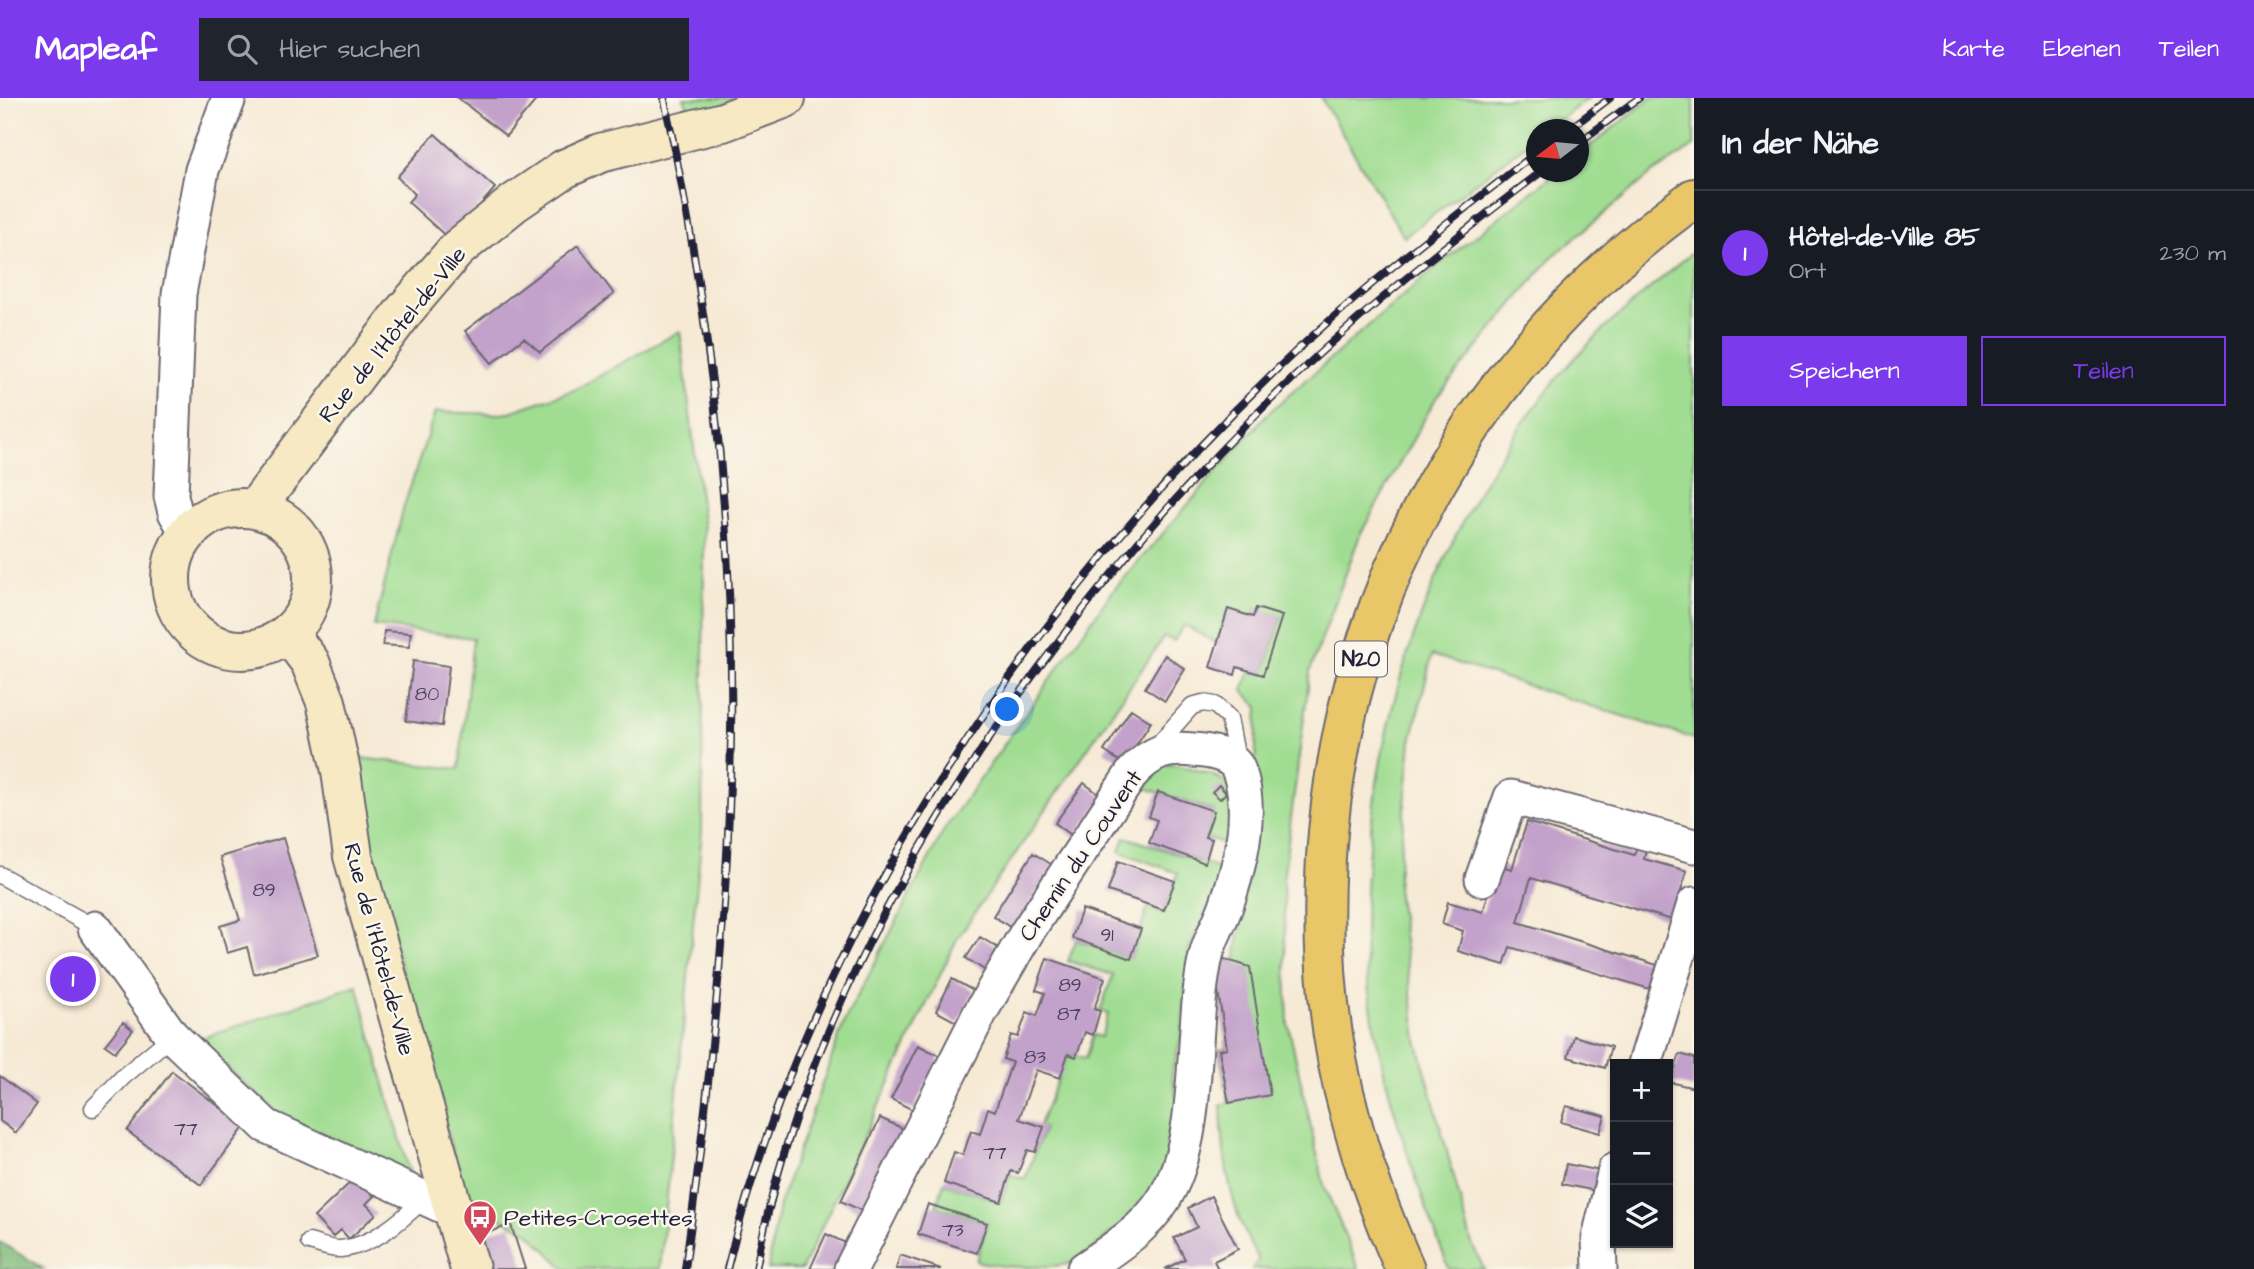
<!DOCTYPE html>
<html lang="de">
<head>
<meta charset="utf-8">
<style>
	body { margin:0; font-family:"Architects Daughter",sans-serif; background:#20242c; color:#f1f3f6 }
	.controls { position:absolute; right:21px; bottom:21px; display:grid; overflow:hidden; border-radius:0px; box-shadow:0 2px 5px #0004 }
	.controls button { width:63px; height:63px; display:grid; place-items:center; padding:0; border:0; border-bottom:2px solid #363941; background:#171b24; color:#f1f3f6; font:35px sans-serif }
	.compass { position:absolute; left:1526px; top:21px; width:63px; height:63px; border-radius:50%; background:#171b24; box-shadow:0 2px 5px #0004; rotate:254deg }
	.you { position:absolute; left:1008px; top:612px; width:24px; height:24px; margin:-18px; border:5px solid #fff; border-radius:50%; background:#1a73e8; box-shadow:0 0 0 10px #1a73e833 }
	.badge { display:grid; place-items:center; width:46px; height:46px; border-radius:50%; background:#7c3aed; color:#fff; font-size:23px; font-weight:700 }
	.pin { position:absolute; translate:-50% -50%; border:4px solid #fff; box-shadow:0 2px 7px #0006 }
	.list { margin:0; padding:0; list-style:none }
	h2 { display:flex; justify-content:space-between; align-items:center; height:91px; margin:0; padding:0 28px; font-size:30px }
	h2 small { font-size:23px; font-weight:400; color:#9ea1a6 }
	.list li { display:grid; grid-template-columns:46px 1fr auto; gap:21px; align-items:center; box-sizing:border-box; height:126px; padding:0 28px; border-top:2px solid #363941 }
	.list b { display:block; font-size:26px; white-space:nowrap }
	.list p { margin:0; font-size:23px; white-space:nowrap; color:#9ea1a6 }
	.list em { font-size:23px; font-style:normal; color:#9ea1a6 }
	.actions { display:flex; gap:14px; padding:21px 28px }
	.actions a { flex:1; padding:16px 0; border:2px solid #7c3aed; border-radius:0px; text-align:center; font-size:24px; color:#7c3aed }
	.actions .main { background:#7c3aed; color:#fff }
	.icon { flex:none; width:38px; height:38px; fill:none; stroke:currentColor; stroke-width:2; stroke-linecap:round; stroke-linejoin:round }
	.map { position:relative; flex:none; width:1694px; height:1171px; overflow:hidden }
	header { display:flex; align-items:center; gap:42px; box-sizing:border-box; height:98px; padding:0 35px; background:#7c3aed; color:#fff }
	header strong { font-size:33px }
	nav { display:flex; gap:38px; margin-inline-start:auto; font-size:24px }
	.search { width:490px; height:63px; background:#20242c; display:flex; align-items:center; gap:18px; box-sizing:border-box; padding:0 24px; border-radius:0px; color:#9ea1a6; font-size:26px }
	main { display:flex }
	aside { flex:1; background:#171b24 }
	.map>svg:first-child { display:block }
</style>
</head>
<body>
<header>
<strong>Mapleaf</strong>
<div class="search"><svg class="icon" aria-label="search" viewBox="0 0 24 24"><circle cx="10" cy="10" r="6"/><path d="M15 15l6 6"/></svg>Hier suchen</div>
<nav><a>Karte</a><a>Ebenen</a><a>Teilen</a></nav>
</header>
<main>
<div class="map">
<svg width="1694" height="1171" viewBox="0 0 1694 1171">
	<rect width="100%" height="100%" fill="#fbf7ec"/>
	<filter id="ink" filterUnits="userSpaceOnUse"><feTurbulence type="fractalNoise" baseFrequency=".0143" numOctaves="2"/><feDisplacementMap in="SourceGraphic" scale="14" xChannelSelector="R" yChannelSelector="G"/><feConvolveMatrix kernelMatrix="1 2 1 2 8 2 1 2 1" color-interpolation-filters="sRGB"/></filter>
	<filter id="wash" filterUnits="userSpaceOnUse"><feTurbulence type="fractalNoise" baseFrequency=".00686" numOctaves="4" result="noise"/><feDisplacementMap in="SourceGraphic" scale="28" xChannelSelector="R" yChannelSelector="G"/><feGaussianBlur stdDeviation="1.57" result="paint"/><feColorMatrix in="noise" values="0 0 0 0 0 0 0 0 0 0 0 0 0 0 0 0 0 1.4 0 .05"/><feComposite in="paint" operator="in"/></filter>
	<g filter="url(#wash)">
		<rect width="100%" height="100%" fill="#f6ead5"/>
		<!-- green -->
		<path fill="#a0dd92" stroke="#618066" stroke-width="2" d="M684 0H735L694 23Z
			M1321 0H1589L1547 31 1536 32V39L1404 139Z
			M1651 0H1694V48L1651 76 1551 160 1436 300 1360 437 1310 573 1283 782 1288 926 1324 1087 1359 1171H1252L1259 1162C1230 1116 1222 1060 1221 1007L1229 1005 1219 952 1227 950 1218 859 1235 864 1251 749 1258 609 1243 593 1250 573 1263 577 1282 519 1256 510 1253 519 1228 511 1217 546 1184 527 1174 543 1164 539 957 841 802 1171H768L779 1107 845 922 944 732 1111 495 1266 317 1437 168 1557 74H1578L1579 57Z
			M1694 153V641L1432 557 1411 643 1397 790 1417 942 1472 1146 1484 1171H1449C1414 1080 1380 984 1368 887 1363 846 1365 802 1368 761 1381 591 1440 430 1546 294 1588 240 1642 197 1694 153Z
			M680 233 704 432 702 733 660 1171H565L527 1133 476 1108 463 1091 374 774 359 660 459 671 473 540 374 528 404 408 435 314 504 316 574 292Z
			M1163 666C1179 666 1219 676 1230 688L1232 748 1205 739 1214 713 1145 690Z
			M1125 739 1205 765 1224 774 1189 851 1182 937 1172 974 1181 1024 1152 1101 1077 1164C1051 1171 1004 1171 976 1163L987 1125 936 1109 944 1085 1001 1104 1010 1077 1025 1081 1044 1030 1039 1027 1068 956 1085 961 1093 937 1101 939 1108 916 1100 913 1113 877 1068 863 1076 842 1131 860 1148 809 1163 815 1178 775 1120 754Z
			M357 887 410 1076 278 1016 197 942Z"/>
		<!-- forest -->
		<path fill="#80bc7c" stroke="#516f5c" stroke-width="2" d="M0 1144 44 1171H0Z"/>
		<g id="blocks">
			<!-- building -->
			<path fill="#c2a1ca" d="M458 0H538L506 38Z
				M435 36 495 90 450 142 408 104 415 96 397 79Z
				M578 147 614 196 540 254 524 240 492 265 465 233Z
				M1256 510 1282 518 1263 577 1237 569 1235 577 1210 569 1228 511 1253 519Z
				M384 533 411 535 409 549 383 547Z
				M1165 557 1185 571 1165 603 1145 590Z
				M413 563 449 568 442 628 406 623Z
				M1131 611 1151 624 1124 666 1104 653Z
				M1084 685 1104 700 1074 739 1055 725Z
				M1219 687 1226 695 1220 701 1212 694Z
				M1158 694 1214 713 1205 739 1212 741 1205 765 1149 745 1157 722 1149 719Z
				M1527 724 1634 757 1637 749 1646 751 1644 761 1687 773 1672 822 1531 780 1518 824 1657 867 1650 891 1510 849 1504 867 1458 853 1463 833 1442 826 1448 804 1483 814 1497 767 1512 771Z
				M283 740 318 857 254 876 247 849 227 855 220 828 240 822 220 759Z
				M1033 755 1054 768 1013 831 993 818Z
				M1118 763 1175 783 1164 812 1108 793Z
				M1082 811 1141 831 1131 861 1072 840Z
				M980 839 1000 851 986 873 966 860Z
				M1218 859 1250 869 1270 997 1229 1005 1219 952 1227 950 1216 880Z
				M1047 860 1105 880 1094 911 1100 913 1093 937 1085 934 1076 959 1068 956 1060 980 1036 972 1019 1021 1044 1029 1035 1054 1027 1052 1018 1075 1011 1073 1001 1104 944 1085 954 1054 963 1057 971 1033 980 1036 988 1010 995 1013 1012 964 1003 961 1011 937 1018 939 1027 914 1037 918 1045 895 1036 892Z
				M73 867 86 876 72 895 60 886Z
				M952 881 974 893 958 925 936 913Z
				M123 924 133 932 115 954 105 947Z
				M1574 938 1611 949 1605 970 1568 959Z
				M918 947 940 958 913 1012 891 1001Z
				M1680 956 1694 960V990L1670 984Z
				M172 973 245 1028 201 1087 127 1033Z
				M0 978 37 1006 16 1035 0 1023Z
				M1566 1008 1605 1018 1600 1035 1561 1024Z
				M880 1020 904 1031 864 1114 841 1103Z
				M1566 1066 1601 1073 1596 1093 1562 1086Z
				M356 1079 374 1098 366 1106 376 1116 349 1141 341 1132 333 1139 314 1119Z
				M1211 1098 1238 1151 1214 1163 1218 1171H1165L1185 1161 1174 1140 1197 1129 1188 1110Z
				M928 1106 987 1125 977 1155 918 1136Z
				M511 1127 525 1171H491L480 1137Z
				M826 1136 850 1147 839 1171H810Z
				M900 1157 941 1171H896Z"/>
		</g>
	</g>
	<g filter="url(#ink)">
		<use href="#blocks" fill-opacity="0" stroke="#6c6871" stroke-width="2"/>
		<g fill="none" stroke-linecap="round" stroke-linejoin="round">
			<!-- service casing -->
			<g stroke="#6c6871" stroke-width="19">
				<path id="service" d="M1154 651 1192 608 1203 605 1215 607 1229 620 1238 667
					M0 777 95 830
					M93 1010 124 978 172 938
					M309 1144C318 1146 331 1152 341 1151 373 1148 403 1121 425 1100"/>
			</g>
			<!-- minor casing -->
			<g stroke="#6c6871" stroke-width="37">
				<path id="minor" d="M188 436 175 414 171 398 179 196 202 72 229 0
					M1482 781 1511 699 1694 748
					M95 830 172 938 266 1028 451 1112
					M1645 966 1694 806
					M851 1171 980 915 1027 834 1133 674C1152 654 1166 649 1193 652 1208 653 1233 656 1239 673 1254 714 1240 768 1226 808 1220 825 1210 840 1206 858 1190 928 1202 1023 1171 1088 1154 1126 1117 1148 1084 1171
					M1600 1171 1599 1140 1615 1072"/>
			</g>
			<!-- secondary casing -->
			<g stroke="#6c6871" stroke-width="42">
				<path id="secondary" d="M171 481a71 71 0 1 1 142 0a71 71 0 1 1-142 0Z
					M255 411 405 212 457 151 514 105 564 71 600 55 723 24 786 0
					M288 535 310 564 326 604 341 673 353 758 470 1171"/>
			</g>
			<!-- primary casing -->
			<g stroke="#6c6871" stroke-width="42">
				<path id="primary" d="M1405 1171C1383 1121 1364 1070 1350 1017 1327 935 1321 844 1326 759 1344 489 1476 258 1694 100"/>
			</g>
			<!-- service -->
			<use href="#service" stroke="#fff" stroke-width="16"/>
			<!-- minor -->
			<use href="#minor" stroke="#fff" stroke-width="33"/>
			<!-- secondary -->
			<use href="#secondary" stroke="#f6e9c3" stroke-width="38"/>
			<!-- primary -->
			<use href="#primary" stroke="#e9c769" stroke-width="38"/>
			<!-- rail casing -->
			<g stroke="#22223b" stroke-width="8">
				<path id="rail" d="M664 0C709 207 734 422 731 635 729 815 709 993 685 1171
					M1568 32 1610 0
					M1578 45 1639 0
					M727 1171C810 836 1024 515 1271 277 1354 196 1445 126 1536 55
					M756 1171C814 848 1053 511 1286 287 1366 210 1453 141 1541 74"/>
			</g>
			<!-- rail -->
			<use href="#rail" stroke="#fbf7ec" stroke-width="5" stroke-dasharray="16" stroke-linecap="butt"/>
		</g>
	</g>
	<!-- icons -->
	<defs>
		<g id="bus-pin" transform="scale(1.75)"><path d="M0 17L-7.5 6A9.5 9.5 0 1 1 7.5 6Z" fill="#d1495b" stroke="#fbf7ec"/><path d="M-5-6H5V4H4V6H2V4H-2V6H-4V4H-5ZM-3.5-4V0h7V-4ZM-3.5 1.2v1.5H-2V1.2ZM2 1.2v1.5H3.5V1.2Z" fill="#fff"/></g>
	</defs>
	<g fill-rule="evenodd">
		<use href="#bus-pin" x="480" y="1119"/>
	</g>
	<g text-anchor="middle" stroke-width="5" stroke-linejoin="round" paint-order="stroke">
		<!-- number labels -->
		<g font-size="19" fill="#4a425f">
			<text x="427" y="602">80</text>
			<text x="264" y="798">89</text>
			<text x="1107" y="843">91</text>
			<text x="1070" y="893">89</text>
			<text x="1069" y="922">87</text>
			<text x="1035" y="965">83</text>
			<text x="186" y="1037">77</text>
			<text x="995" y="1061">77</text>
			<text x="953" y="1138">73</text>
		</g>
		<!-- shield labels -->
		<rect fill="#fbf7ec" stroke="#636270" stroke-width="2" x="1335" y="543.5" width="52" height="35" rx="5"/>
		<g font-size="21" font-weight="bold" fill="#22223b">
			<text x="1361" y="568">N20</text>
		</g>
		<!-- street labels -->
		<g font-size="23" fill="#22223b" stroke="#fbf7ec">
			<text transform="translate(392 236) rotate(-51)" y="8">Rue de l'Hôtel-de-Ville</text>
			<text transform="translate(1080 757) rotate(-56)" y="8">Chemin du Couvent</text>
			<text transform="translate(380 851) rotate(75)" y="8">Rue de l'Hôtel-de-Ville</text>
		</g>
		<!-- poi labels -->
		<g font-size="23" fill="#22223b" stroke="#fbf7ec" text-anchor="start">
			<text x="504" y="1127">Petites-Crosettes</text>
		</g>
	</g>
</svg>
<div class="controls">
<button>+</button>
<button>−</button>
<button><svg class="icon" aria-label="layers" viewBox="0 0 24 24"><path d="M12 4l9 5-9 5-9-5zM3 14l9 5 9-5"/></svg></button>
</div>
<svg class="compass" viewBox="-18 -18 36 36"><path d="M0-13l5 13h-10z" fill="#e53935"/><path d="M0 13l5-13h-10z" fill="#9ea1a6"/></svg>
<div class="you"></div>
<div class="pin badge" style="left:73px;top:881px">1</div>
</div>
<aside>
<h2>In der Nähe<small></small></h2>
<ul class="list">
<li><span class="badge">1</span><div><b>Hôtel-de-Ville 85</b><p>Ort</p></div><em>230 m</em></li>
</ul>
<div class="actions"><a class="main">Speichern</a><a>Teilen</a></div>
</aside>
</main>
</body>
</html>
